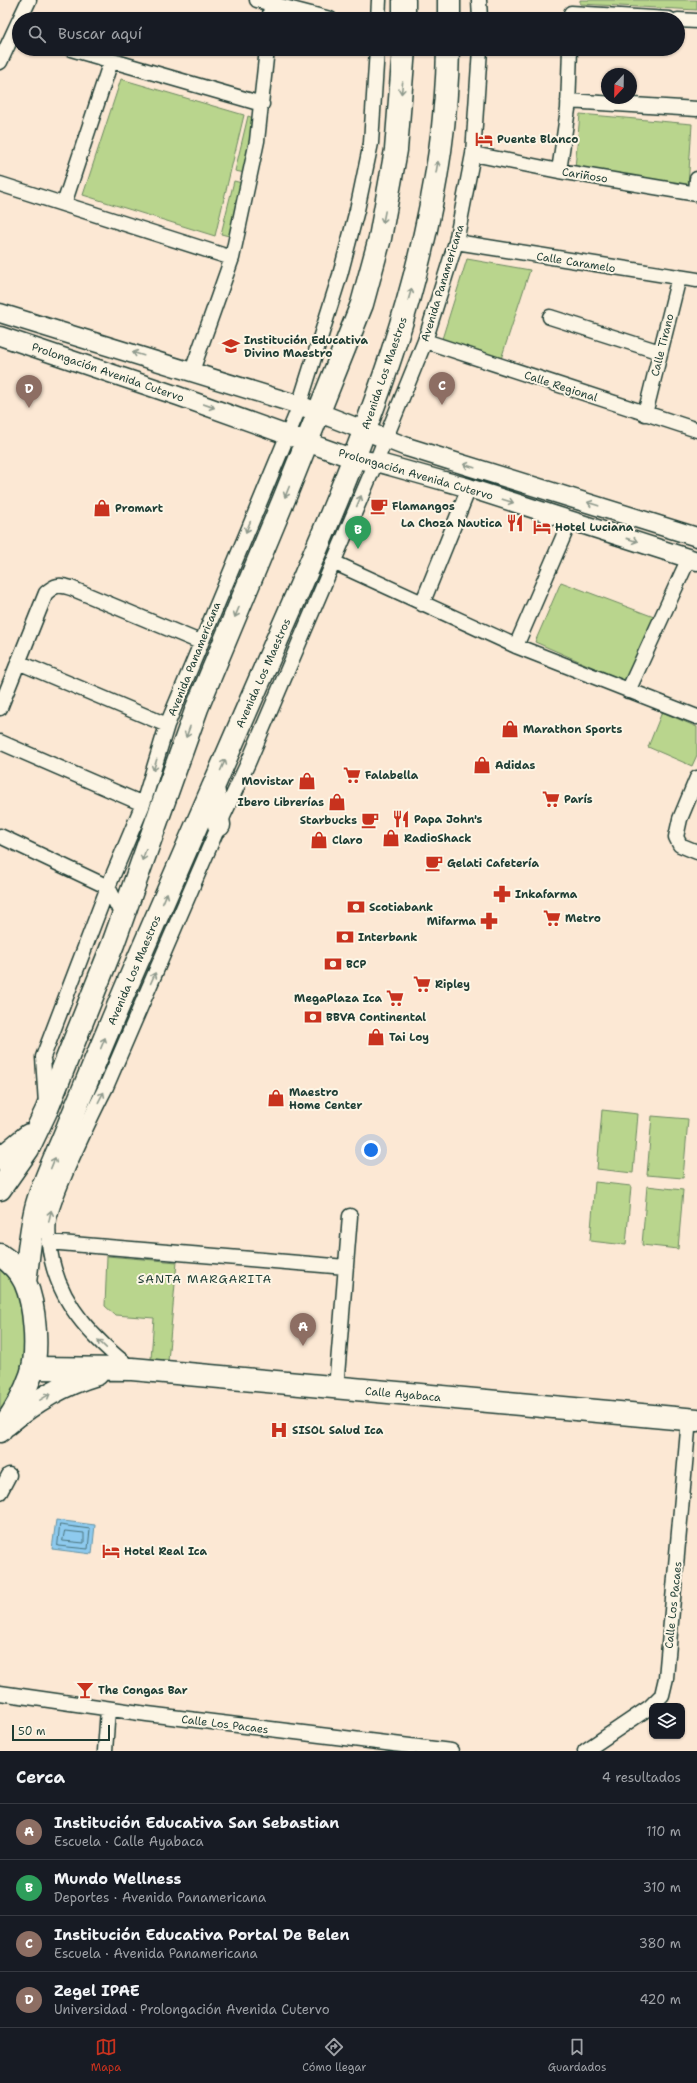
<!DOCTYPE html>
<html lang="es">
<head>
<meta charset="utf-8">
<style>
	body { margin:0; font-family:"Shantell Sans",sans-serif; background:#242831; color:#f1f3f6 }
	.controls { position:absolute; right:12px; bottom:12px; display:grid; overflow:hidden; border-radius:8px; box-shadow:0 1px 3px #0004 }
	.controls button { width:36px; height:36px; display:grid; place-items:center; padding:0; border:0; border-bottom:1px solid #363941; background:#171b24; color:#f1f3f6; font:20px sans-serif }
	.compass { position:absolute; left:601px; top:68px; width:36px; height:36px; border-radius:50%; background:#171b24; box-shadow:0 1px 3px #0004; rotate:202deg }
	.scale { position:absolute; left:12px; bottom:10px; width:98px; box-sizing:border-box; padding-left:4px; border:2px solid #1f3d34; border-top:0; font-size:11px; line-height:14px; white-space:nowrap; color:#1f3d34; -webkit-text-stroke:3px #fcf5e5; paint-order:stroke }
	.you { position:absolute; left:371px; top:1150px; width:14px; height:14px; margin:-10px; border:3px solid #fff; border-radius:50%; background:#1a73e8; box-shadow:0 0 0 6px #1a73e833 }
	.badge { display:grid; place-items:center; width:26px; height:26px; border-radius:50%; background:#c8321e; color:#fff; font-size:13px; font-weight:700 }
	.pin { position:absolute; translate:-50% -33px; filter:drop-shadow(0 1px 2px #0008) }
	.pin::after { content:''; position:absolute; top:21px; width:14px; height:12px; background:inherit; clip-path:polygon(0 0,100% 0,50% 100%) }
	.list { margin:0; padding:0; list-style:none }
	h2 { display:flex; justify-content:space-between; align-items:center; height:52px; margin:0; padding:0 16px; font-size:17px }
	h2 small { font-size:13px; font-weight:400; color:#9ea1a6 }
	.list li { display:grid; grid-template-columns:26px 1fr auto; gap:12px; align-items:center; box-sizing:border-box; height:56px; padding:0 16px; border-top:1px solid #363941 }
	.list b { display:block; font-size:15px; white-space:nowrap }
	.list p { margin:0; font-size:13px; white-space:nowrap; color:#9ea1a6 }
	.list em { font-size:13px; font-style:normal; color:#9ea1a6 }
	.icon { flex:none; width:22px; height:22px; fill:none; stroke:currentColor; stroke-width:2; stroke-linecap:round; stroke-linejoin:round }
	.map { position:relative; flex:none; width:697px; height:1751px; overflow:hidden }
	.search { position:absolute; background:#171b24; box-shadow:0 1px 3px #0004; left:12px; right:12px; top:12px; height:44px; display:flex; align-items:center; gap:10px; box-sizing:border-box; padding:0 14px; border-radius:22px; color:#9ea1a6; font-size:15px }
	.sheet { height:276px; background:#171b24 }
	nav { display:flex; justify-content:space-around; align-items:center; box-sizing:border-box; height:56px; border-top:1px solid #363941; background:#171b24; font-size:11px; color:#9ea1a6 }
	nav a { display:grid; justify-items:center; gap:2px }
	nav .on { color:#c8321e }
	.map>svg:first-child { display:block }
</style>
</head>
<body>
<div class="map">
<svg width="697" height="1751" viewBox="0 0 697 1751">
	<rect width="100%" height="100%" fill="#fce8d4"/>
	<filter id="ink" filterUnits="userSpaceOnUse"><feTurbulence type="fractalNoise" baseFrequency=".025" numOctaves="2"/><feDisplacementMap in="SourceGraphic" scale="8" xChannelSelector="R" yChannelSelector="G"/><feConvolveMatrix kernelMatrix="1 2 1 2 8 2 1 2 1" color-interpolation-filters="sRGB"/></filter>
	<g filter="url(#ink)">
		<!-- green -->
		<path fill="#b9d58d" stroke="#6c8960" d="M580 0H697V10L580 4Z
			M121 79 244 115 215 236 83 195Z
			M580 114 692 124 688 187 575 168Z
			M248 116 256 119 245 173 235 171Z
			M234 181 242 183 229 236 221 234Z
			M467 259 530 270 501 359 442 339Z
			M561 582 654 617 627 682 535 642Z
			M662 712 697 727V755L692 766 648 747Z
			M602 1110 638 1114 633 1173 597 1169Z
			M652 1116 688 1119 683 1178 647 1175Z
			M595 1182 631 1186 626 1245 590 1241Z
			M647 1186 683 1190 678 1249 642 1245Z
			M107 1256 177 1262 168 1361 151 1359 154 1318 115 1315 105 1306Z
			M0 1257 23 1300 25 1358 13 1392 0 1414Z"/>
		<!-- water -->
		<path fill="#8ecaee" stroke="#6292a4" d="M56 1520 95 1525 92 1554 52 1549Z"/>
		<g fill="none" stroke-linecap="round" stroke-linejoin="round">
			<!-- shore -->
			<path stroke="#4b757e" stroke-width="1" d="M60 1525 90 1529 88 1549 58 1546Z
				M65 1531 84 1533V1543L63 1541Z"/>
			<!-- minor casing -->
			<g stroke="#1f3d34" stroke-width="17">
				<path id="minor" d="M257 0 330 19
					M479 0 480 19
					M571 13 669 19
					M20 19 29 0
					M270 19 271 0
					M378 19 379 0
					M678 20 697 21
					M71 49 262 104
					M0 62 19 21
					M568 101 697 109
					M473 154 559 171 697 194
					M559 171 568 109 570 49
					M0 184 232 258
					M696 194 697 179
					M64 204 111 61
					M456 242 697 280
					M550 317 660 352
					M425 341 697 430
					M192 371 232 258 257 141 267 49
					M645 414 679 277
					M333 562 516 646 697 717
					M422 604 469 488
					M516 646 570 521
					M18 662 167 725
					M628 691 689 558
					M0 708 46 593C55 585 59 584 71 588L200 642
					M0 742 143 804
					M697 778 680 819 676 837 680 845 697 852
					M0 836 108 887 123 917
					M46 1104 43 1057 108 887 143 804 167 725 296 415 340 275 357 210 371 143 377 49
					M48 1242 346 1267
					M132 1369C95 1340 63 1308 52 1261 49 1247 47 1234 49 1219 53 1201 61 1184 68 1167 80 1140 92 1114 106 1087L219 825 248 763 376 462 425 341 456 242 473 154 480 49
					M336 1388 350 1216
					M0 1492 9 1475
					M0 1693 147 1714 451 1751
					M105 1751 108 1709
					M585 1751 650 1707 662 1695 666 1678 689 1419"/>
			</g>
			<!-- tertiary casing -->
			<g stroke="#1f3d34" stroke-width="21">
				<path id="tertiary" d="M0 313 299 405 407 447 697 537
					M0 336 178 396 354 459 376 462 469 488 697 561"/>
			</g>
			<!-- primary casing -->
			<g stroke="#1f3d34" stroke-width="25">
				<path id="primary" d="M33 1368 132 1369 697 1420
					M6 1425C33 1402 63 1384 97 1374"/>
			</g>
			<!-- trunk casing -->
			<g stroke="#1f3d34" stroke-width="25">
				<path id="trunk" d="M449 0V19
					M404 19V0
					M213 787 219 825
					M0 1159 29 1135
					M0 1189 28 1149 47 1109 113 944 197 708 284 499 362 304 380 238 396 150 404 49
					M0 1255C11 1262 19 1270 25 1282 35 1304 39 1352 31 1375 24 1395 13 1414 0 1431
					M25 1282C29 1255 30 1229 37 1204 45 1177 59 1150 69 1124 92 1069 114 1015 138 960 184 853 231 747 277 640 359 453 445 257 448 49"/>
			</g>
			<!-- minor -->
			<use href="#minor" stroke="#fcf5e5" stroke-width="14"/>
			<!-- tertiary -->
			<use href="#tertiary" stroke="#fcf5e5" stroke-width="18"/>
			<!-- primary -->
			<use href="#primary" stroke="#fcf5e5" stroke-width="22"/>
			<!-- trunk -->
			<use href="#trunk" stroke="#fcf5e5" stroke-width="22"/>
		</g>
		<!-- one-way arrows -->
		<defs><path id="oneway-shaft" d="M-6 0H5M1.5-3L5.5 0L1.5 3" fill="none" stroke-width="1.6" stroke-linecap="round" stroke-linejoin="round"/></defs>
		<g stroke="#8e998c">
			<use href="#oneway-shaft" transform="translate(402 88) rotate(96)"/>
			<use href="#oneway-shaft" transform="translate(437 167) rotate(-80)"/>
			<use href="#oneway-shaft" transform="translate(384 217) rotate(101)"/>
			<use href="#oneway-shaft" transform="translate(410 294) rotate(-74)"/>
			<use href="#oneway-shaft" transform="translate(138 354) rotate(-163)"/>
			<use href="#oneway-shaft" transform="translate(209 406) rotate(19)"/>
			<use href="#oneway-shaft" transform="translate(469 466) rotate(-163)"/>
			<use href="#oneway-shaft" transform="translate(287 492) rotate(112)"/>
			<use href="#oneway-shaft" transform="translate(359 501) rotate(-67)"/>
			<use href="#oneway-shaft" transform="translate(508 501) rotate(18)"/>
			<use href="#oneway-shaft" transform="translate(593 504) rotate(-162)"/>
			<use href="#oneway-shaft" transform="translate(248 527) rotate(113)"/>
			<use href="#oneway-shaft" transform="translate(632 540) rotate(17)"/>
			<use href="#oneway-shaft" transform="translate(237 612) rotate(113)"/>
			<use href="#oneway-shaft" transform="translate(188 732) rotate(110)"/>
			<use href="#oneway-shaft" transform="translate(155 765) rotate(107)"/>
			<use href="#oneway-shaft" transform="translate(223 765) rotate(-66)"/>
			<use href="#oneway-shaft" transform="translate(144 855) rotate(109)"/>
			<use href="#oneway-shaft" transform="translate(165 898) rotate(-67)"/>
			<use href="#oneway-shaft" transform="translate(153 978) rotate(-66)"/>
			<use href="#oneway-shaft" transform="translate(103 1043) rotate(-68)"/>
			<use href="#oneway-shaft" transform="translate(101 1097) rotate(-63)"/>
			<use href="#oneway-shaft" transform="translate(53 1163) rotate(-68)"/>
			<use href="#oneway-shaft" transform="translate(50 1216) rotate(-78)"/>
			<use href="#oneway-shaft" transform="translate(102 1344) rotate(-136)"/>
			<use href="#oneway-shaft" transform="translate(45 1397) rotate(-31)"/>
		</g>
	</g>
	<!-- icons -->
	<defs>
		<g id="hotel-bare" transform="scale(1.38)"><path d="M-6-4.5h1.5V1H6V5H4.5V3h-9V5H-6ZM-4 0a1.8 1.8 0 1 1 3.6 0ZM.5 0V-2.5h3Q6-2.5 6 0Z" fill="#c8321e" stroke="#fcf5e5" stroke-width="2.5" paint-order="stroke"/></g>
		<g id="school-bare" transform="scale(1.38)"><path d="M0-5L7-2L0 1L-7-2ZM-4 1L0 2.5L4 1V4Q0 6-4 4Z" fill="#c8321e" stroke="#fcf5e5" stroke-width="2.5" paint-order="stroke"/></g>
		<g id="cafe-bare" transform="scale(1.38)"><path d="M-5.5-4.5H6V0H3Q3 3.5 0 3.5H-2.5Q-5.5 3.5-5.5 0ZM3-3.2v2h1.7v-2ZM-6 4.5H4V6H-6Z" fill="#c8321e" stroke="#fcf5e5" stroke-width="2.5" paint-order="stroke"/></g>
		<g id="shop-bare" transform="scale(1.38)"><path d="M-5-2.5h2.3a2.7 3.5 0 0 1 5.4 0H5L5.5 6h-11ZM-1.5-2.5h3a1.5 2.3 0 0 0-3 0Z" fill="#c8321e" stroke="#fcf5e5" stroke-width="2.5" paint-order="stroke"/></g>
		<g id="restaurant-bare" transform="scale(1.38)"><path d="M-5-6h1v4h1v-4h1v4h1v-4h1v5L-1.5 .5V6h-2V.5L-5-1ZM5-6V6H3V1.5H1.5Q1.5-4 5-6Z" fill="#c8321e" stroke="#fcf5e5" stroke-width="2.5" paint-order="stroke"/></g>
		<g id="supermarket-bare" transform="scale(1.38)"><path d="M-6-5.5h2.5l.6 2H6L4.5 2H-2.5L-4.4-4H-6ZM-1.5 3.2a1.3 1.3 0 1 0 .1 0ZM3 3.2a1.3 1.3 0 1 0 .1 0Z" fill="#c8321e" stroke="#fcf5e5" stroke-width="2.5" paint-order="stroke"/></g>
		<g id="pharmacy-bare" transform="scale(1.38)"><path d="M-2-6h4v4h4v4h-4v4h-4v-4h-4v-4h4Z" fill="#c8321e" stroke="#fcf5e5" stroke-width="2.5" paint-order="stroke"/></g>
		<g id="bank-bare" transform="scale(1.38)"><path d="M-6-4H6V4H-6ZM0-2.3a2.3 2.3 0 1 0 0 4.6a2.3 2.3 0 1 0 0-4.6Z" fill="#c8321e" stroke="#fcf5e5" stroke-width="2.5" paint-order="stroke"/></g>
		<g id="hospital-bare" transform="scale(1.38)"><path d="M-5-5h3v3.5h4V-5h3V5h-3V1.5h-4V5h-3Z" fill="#c8321e" stroke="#fcf5e5" stroke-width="2.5" paint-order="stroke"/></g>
		<g id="bar-bare" transform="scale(1.38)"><path d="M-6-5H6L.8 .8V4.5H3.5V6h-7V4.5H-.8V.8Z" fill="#c8321e" stroke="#fcf5e5" stroke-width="2.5" paint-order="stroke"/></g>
	</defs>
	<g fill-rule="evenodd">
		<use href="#hotel-bare" x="484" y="139"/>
		<use href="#school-bare" x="231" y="346"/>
		<use href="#cafe-bare" x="379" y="506"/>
		<use href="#shop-bare" x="102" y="508"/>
		<use href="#restaurant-bare" x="515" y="523"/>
		<use href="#hotel-bare" x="542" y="527"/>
		<use href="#shop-bare" x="510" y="729"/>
		<use href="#shop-bare" x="482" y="765"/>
		<use href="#supermarket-bare" x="352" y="775"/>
		<use href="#shop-bare" x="307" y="781"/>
		<use href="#supermarket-bare" x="551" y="799"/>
		<use href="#shop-bare" x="337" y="802"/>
		<use href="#restaurant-bare" x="401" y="819"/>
		<use href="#cafe-bare" x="370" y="820"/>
		<use href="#shop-bare" x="391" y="838"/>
		<use href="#shop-bare" x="319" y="840"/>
		<use href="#cafe-bare" x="434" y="863"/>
		<use href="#pharmacy-bare" x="502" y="894"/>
		<use href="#bank-bare" x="356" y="907"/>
		<use href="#supermarket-bare" x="552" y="918"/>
		<use href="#pharmacy-bare" x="489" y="921"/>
		<use href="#bank-bare" x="345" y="937"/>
		<use href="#bank-bare" x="333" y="964"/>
		<use href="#supermarket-bare" x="422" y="984"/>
		<use href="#supermarket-bare" x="395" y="998"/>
		<use href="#bank-bare" x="313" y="1017"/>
		<use href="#shop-bare" x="376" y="1037"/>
		<use href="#shop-bare" x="276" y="1098"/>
		<use href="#hospital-bare" x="279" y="1430"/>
		<use href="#hotel-bare" x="111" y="1551"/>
		<use href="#bar-bare" x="85" y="1690"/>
	</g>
	<g text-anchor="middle" stroke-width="4" stroke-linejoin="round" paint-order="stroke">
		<!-- poi labels -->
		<g font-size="11" font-weight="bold" fill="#1f3d34" stroke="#fcf5e5" text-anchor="start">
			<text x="497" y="143">Puente Blanco</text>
			<text x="244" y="344">Institución Educativa<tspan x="244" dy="13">Divino Maestro</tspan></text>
			<text x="392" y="510">Flamangos</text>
			<text x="115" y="512">Promart</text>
			<text x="502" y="527" text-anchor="end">La Choza Nautica</text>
			<text x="555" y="531">Hotel Luciana</text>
			<text x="523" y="733">Marathon Sports</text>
			<text x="495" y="769">Adidas</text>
			<text x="365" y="779">Falabella</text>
			<text x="294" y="785" text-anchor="end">Movistar</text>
			<text x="564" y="803">París</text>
			<text x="324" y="806" text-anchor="end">Ibero Librerías</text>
			<text x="414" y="823">Papa John's</text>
			<text x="357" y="824" text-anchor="end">Starbucks</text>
			<text x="404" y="842">RadioShack</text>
			<text x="332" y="844">Claro</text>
			<text x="447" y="867">Gelati Cafetería</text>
			<text x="515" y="898">Inkafarma</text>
			<text x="369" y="911">Scotiabank</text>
			<text x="565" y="922">Metro</text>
			<text x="476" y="925" text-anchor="end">Mifarma</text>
			<text x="358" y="941">Interbank</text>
			<text x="346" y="968">BCP</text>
			<text x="435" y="988">Ripley</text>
			<text x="382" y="1002" text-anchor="end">MegaPlaza Ica</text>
			<text x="326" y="1021">BBVA Continental</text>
			<text x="389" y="1041">Tai Loy</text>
			<text x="289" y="1096">Maestro<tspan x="289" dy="13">Home Center</tspan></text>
			<text x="292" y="1434">SISOL Salud Ica</text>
			<text x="124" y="1555">Hotel Real Ica</text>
			<text x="98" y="1694">The Congas Bar</text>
		</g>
		<!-- street labels -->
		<g font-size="11" fill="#1f3d34" stroke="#fcf5e5">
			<text transform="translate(585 175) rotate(9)" y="4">Cariñoso</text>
			<text transform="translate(576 262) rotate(9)" y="4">Calle Caramelo</text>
			<text transform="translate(442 283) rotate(-73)" y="4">Avenida Panamericana</text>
			<text transform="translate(662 345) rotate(-76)" y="4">Calle Tirano</text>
			<text transform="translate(108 372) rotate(19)" y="4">Prolongación Avenida Cutervo</text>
			<text transform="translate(384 373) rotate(-71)" y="4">Avenida Los Maestros</text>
			<text transform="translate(561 386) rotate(18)" y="4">Calle Regional</text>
			<text transform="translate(416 474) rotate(16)" y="4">Prolongación Avenida Cutervo</text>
			<text transform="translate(194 659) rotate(-68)" y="4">Avenida Panamericana</text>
			<text transform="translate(263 673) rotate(-66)" y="4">Avenida Los Maestros</text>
			<text transform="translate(134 970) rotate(-67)" y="4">Avenida Los Maestros</text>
			<text transform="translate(403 1394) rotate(5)" y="4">Calle Ayabaca</text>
			<text transform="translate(673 1605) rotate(-84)" y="4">Calle Los Pacaes</text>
			<text transform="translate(225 1724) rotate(7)" y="4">Calle Los Pacaes</text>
		</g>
		<!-- neighbourhood labels -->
		<g font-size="12" letter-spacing="1" fill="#1f3d34" stroke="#fcf5e5">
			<text x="205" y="1283">SANTA MARGARITA</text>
		</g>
	</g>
</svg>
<div class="controls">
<button><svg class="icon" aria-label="layers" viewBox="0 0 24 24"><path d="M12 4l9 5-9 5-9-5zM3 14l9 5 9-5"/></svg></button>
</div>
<svg class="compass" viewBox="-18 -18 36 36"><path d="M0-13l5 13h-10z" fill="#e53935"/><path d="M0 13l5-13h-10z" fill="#9ea1a6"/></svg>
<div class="scale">50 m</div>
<div class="you"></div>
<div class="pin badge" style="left:303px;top:1346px;background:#8d6e63">A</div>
<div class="pin badge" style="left:358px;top:549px;background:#2e9e5b">B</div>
<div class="pin badge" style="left:442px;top:405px;background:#8d6e63">C</div>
<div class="pin badge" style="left:29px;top:408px;background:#8d6e63">D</div>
<div class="search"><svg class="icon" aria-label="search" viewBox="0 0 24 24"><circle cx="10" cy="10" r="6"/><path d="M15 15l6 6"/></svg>Buscar aquí</div>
</div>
<section class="sheet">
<h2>Cerca<small>4 resultados</small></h2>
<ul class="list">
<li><span class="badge" style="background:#8d6e63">A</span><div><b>Institución Educativa San Sebastian</b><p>Escuela · Calle Ayabaca</p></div><em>110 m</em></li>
<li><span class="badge" style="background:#2e9e5b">B</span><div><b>Mundo Wellness</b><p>Deportes · Avenida Panamericana</p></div><em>310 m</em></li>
<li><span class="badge" style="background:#8d6e63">C</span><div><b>Institución Educativa Portal De Belen</b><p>Escuela · Avenida Panamericana</p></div><em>380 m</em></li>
<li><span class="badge" style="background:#8d6e63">D</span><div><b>Zegel IPAE</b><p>Universidad · Prolongación Avenida Cutervo</p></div><em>420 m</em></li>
</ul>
</section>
<nav>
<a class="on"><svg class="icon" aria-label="map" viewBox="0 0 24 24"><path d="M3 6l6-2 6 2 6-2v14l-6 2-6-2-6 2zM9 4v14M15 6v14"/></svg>Mapa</a>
<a><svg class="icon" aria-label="directions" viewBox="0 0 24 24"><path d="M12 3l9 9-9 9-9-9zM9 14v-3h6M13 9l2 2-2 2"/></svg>Cómo llegar</a>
<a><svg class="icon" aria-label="saved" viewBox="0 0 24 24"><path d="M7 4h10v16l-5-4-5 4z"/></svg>Guardados</a>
</nav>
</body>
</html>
